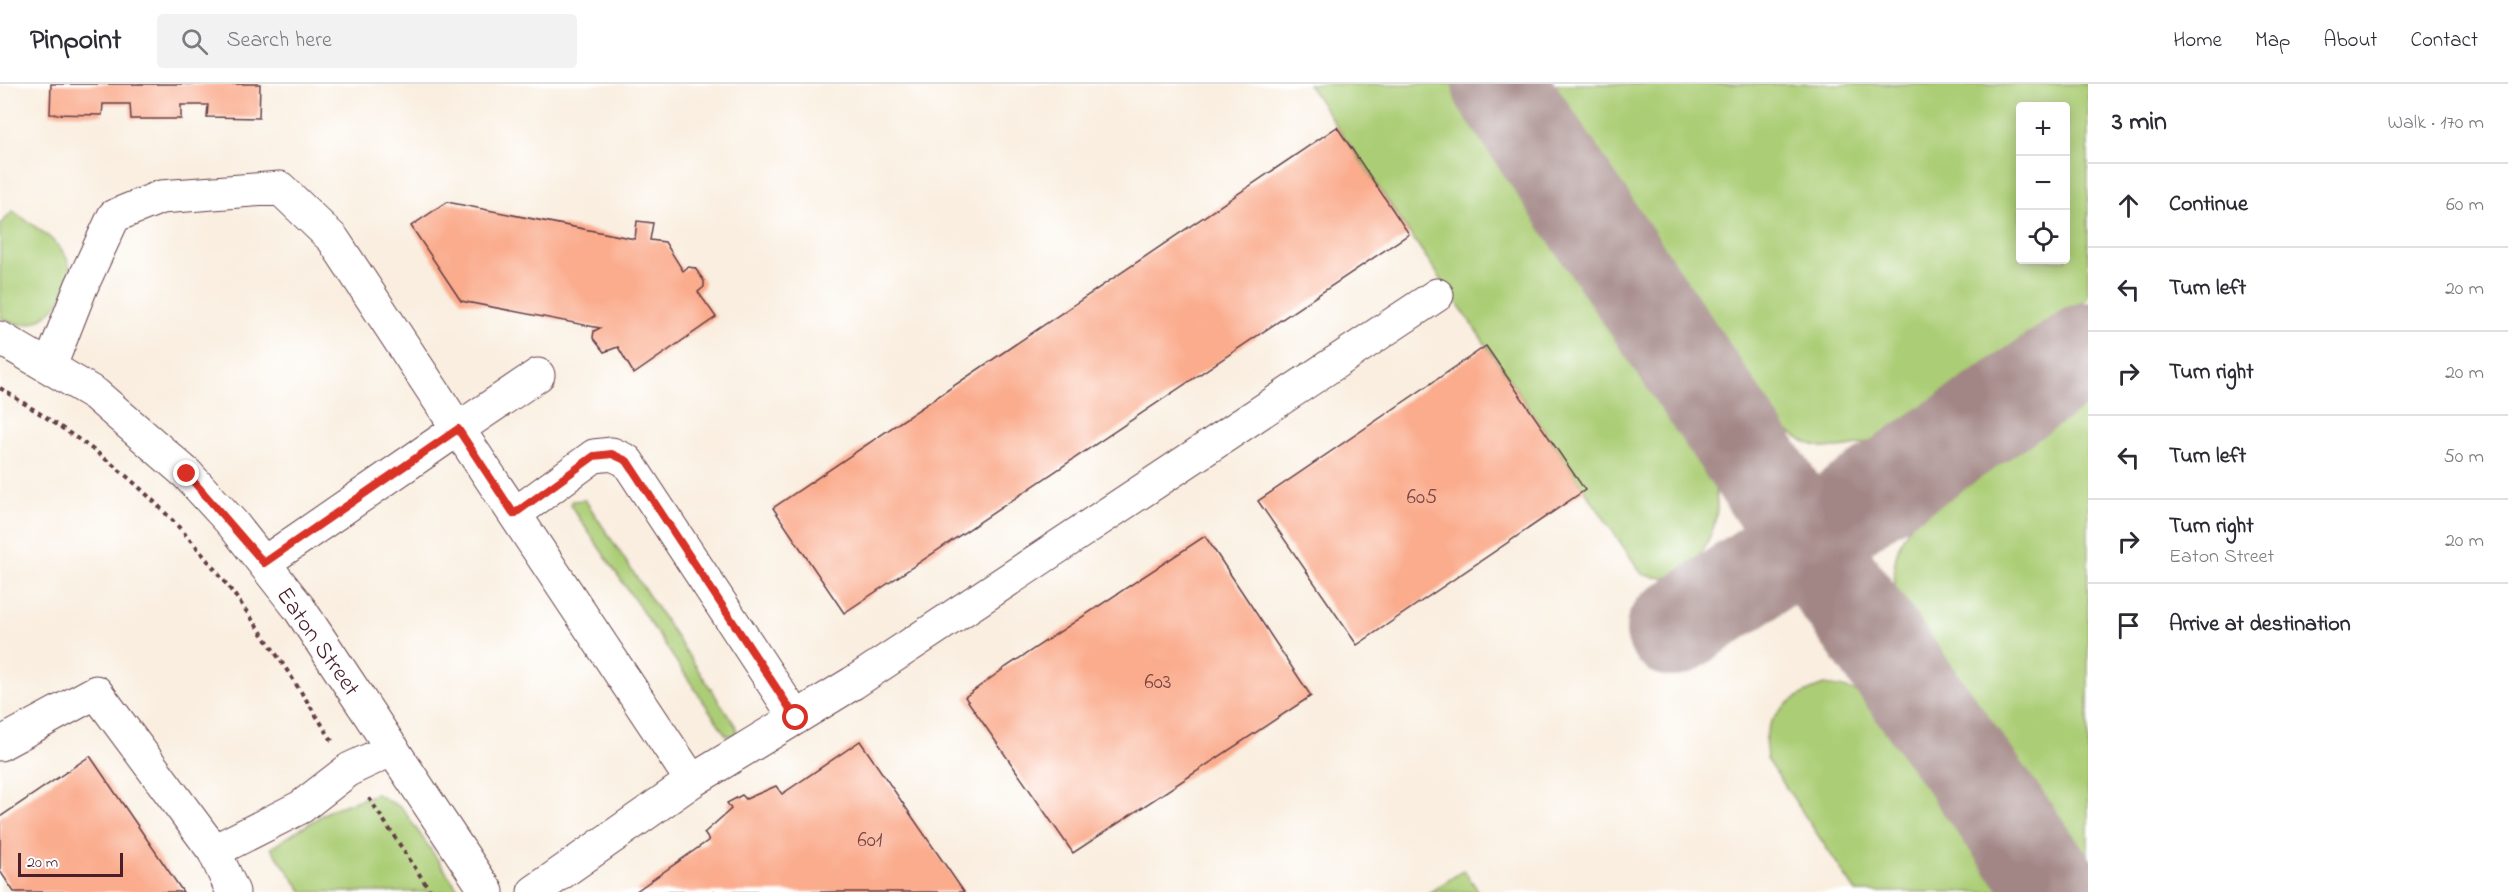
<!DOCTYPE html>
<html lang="en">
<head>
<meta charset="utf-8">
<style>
	body { margin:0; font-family:"Indie Flower",sans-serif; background:#f2f2f3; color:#2b2b33 }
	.controls { position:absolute; right:18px; top:18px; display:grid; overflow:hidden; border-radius:6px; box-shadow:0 3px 15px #0003 }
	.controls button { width:54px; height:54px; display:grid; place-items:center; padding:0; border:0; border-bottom:2px solid #e1e1e2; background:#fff; color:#2b2b33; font:30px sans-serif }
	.scale { position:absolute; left:18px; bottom:15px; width:105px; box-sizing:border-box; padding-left:6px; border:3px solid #4a1f2b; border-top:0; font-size:16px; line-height:21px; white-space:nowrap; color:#4a1f2b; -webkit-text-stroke:4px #fff; paint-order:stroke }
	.stop { position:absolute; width:18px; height:18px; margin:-14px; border:4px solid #d93025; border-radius:50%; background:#fff }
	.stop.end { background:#d93025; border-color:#fff; box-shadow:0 2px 6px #0008 }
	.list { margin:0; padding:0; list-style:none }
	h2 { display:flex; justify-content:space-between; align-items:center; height:78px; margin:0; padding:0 24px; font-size:26px }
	h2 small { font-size:20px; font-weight:400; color:#7c7c81 }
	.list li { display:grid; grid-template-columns:39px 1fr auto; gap:18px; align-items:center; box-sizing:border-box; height:84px; padding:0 24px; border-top:2px solid #e1e1e2 }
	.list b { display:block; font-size:22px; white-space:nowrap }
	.list p { margin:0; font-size:20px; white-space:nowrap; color:#7c7c81 }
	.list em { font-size:20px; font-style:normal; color:#7c7c81 }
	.icon { flex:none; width:33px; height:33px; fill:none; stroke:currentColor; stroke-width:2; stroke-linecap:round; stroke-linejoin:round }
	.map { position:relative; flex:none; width:2088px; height:808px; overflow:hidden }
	header { display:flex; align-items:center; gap:36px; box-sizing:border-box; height:84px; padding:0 30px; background:#fff; border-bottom:2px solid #e1e1e2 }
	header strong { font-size:28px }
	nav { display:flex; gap:33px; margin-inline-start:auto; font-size:21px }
	.search { width:420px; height:54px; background:#f2f2f3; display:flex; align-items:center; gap:15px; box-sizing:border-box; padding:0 21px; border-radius:6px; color:#7c7c81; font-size:22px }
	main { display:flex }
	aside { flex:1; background:#fff }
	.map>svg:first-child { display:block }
</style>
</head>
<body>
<header>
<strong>Pinpoint</strong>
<div class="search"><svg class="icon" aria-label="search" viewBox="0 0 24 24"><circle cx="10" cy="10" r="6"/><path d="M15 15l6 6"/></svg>Search here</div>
<nav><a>Home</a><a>Map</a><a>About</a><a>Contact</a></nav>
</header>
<main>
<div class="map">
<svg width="2088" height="808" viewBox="0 0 2088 808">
	<rect width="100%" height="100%" fill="#fff"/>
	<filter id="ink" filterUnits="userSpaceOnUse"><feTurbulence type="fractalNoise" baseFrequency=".0167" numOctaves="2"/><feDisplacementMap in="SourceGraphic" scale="12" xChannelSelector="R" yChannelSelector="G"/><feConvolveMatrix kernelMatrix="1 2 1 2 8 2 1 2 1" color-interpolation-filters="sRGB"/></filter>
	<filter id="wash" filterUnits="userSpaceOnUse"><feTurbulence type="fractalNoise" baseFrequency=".008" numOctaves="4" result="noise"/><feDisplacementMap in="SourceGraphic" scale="24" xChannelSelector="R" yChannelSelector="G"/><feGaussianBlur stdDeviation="1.35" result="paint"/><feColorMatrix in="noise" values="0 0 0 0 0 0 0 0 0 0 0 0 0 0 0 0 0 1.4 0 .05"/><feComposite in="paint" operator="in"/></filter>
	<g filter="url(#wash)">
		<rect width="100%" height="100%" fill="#f9eedf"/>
		<!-- green -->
		<path fill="#abcd75" stroke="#7a7650" stroke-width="1.5" fill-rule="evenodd" d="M1308 0H1455L1705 375C1710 390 1718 408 1717 424 1716 448 1699 480 1678 491 1668 496 1652 493 1642 490Z
			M1549 0H2088V214L1878 355C1835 370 1808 369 1774 335ZM2020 22H2066V176H2020Z
			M13 127C30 140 60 156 68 177 78 203 46 245 17 240 11 239 5 235 0 233V141Z
			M2088 314V798L1899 520C1888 481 1896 459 1920 428Z
			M585 416 735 641 737 648 733 652 726 651 571 422 572 417Z
			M1824 601C1854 605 1859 605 1880 628L2001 808H1856L1767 675C1767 668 1764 659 1766 652 1772 625 1800 609 1824 601Z
			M376 710 402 724 460 808H303L271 764 330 726Z
			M1464 786 1479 808H1430Z"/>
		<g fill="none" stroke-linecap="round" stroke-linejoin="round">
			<!-- taxiway -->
			<path stroke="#a28685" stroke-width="94" d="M1499 0 1805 456 2057 808
				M1673 546 2088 265"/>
		</g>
		<g id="blocks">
			<!-- building -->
			<path fill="#faac8d" d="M51 0H260L259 34 207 33 208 21H181V35H131L130 20H103L102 31 50 30Z
				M1337 43 1409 150 844 529 773 424Z
				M447 118 635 155 637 137 653 139 650 156 665 158 683 187 688 183 695 184 704 197V203L698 208 716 233 634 290 618 263 604 268 593 254 594 247 600 244 461 217 411 142Z
				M1486 262 1585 406 1357 561 1258 417Z
				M1205 452 1311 612 1073 769 965 613 1006 583Z
				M860 657 964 808H635L709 756 704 749 731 725 727 719 742 711 746 715 776 702 782 710Z
				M90 672 183 808H14L0 787V733Z"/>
		</g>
	</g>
	<g filter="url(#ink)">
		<use href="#blocks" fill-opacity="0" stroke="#643e46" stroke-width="1.5"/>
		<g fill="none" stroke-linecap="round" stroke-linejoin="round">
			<!-- minor casing -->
			<g stroke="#643e46" stroke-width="35">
				<path id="minor" d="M0 254 95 310 187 390 232 439 299 524 487 808
					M50 282 81 203 114 132 161 113 280 104 333 155 458 345 264 479
					M515 430 594 372 612 370 627 377 796 634
					M0 660 96 608 214 767 233 808
					M692 697 853 599 1437 211
					M214 767 301 723 350 685 393 665
					M534 808 692 697 458 345 538 291"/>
			</g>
			<!-- path -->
			<path stroke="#643e46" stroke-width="4" stroke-dasharray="4.5 4.5" stroke-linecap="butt" d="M0 304C50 336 101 367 144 408 220 479 277 570 333 658
				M369 714 431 808"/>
			<!-- minor -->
			<use href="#minor" stroke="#fff" stroke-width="33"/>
		</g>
	</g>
	<g fill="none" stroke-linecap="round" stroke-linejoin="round" filter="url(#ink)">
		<!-- route -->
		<path stroke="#d93025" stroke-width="8" d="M187 390 264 479 458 345 514 430 594 372 612 370 627 377 796 634"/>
	</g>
	<g text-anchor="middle" stroke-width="6" stroke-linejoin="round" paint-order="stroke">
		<!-- number labels -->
		<g font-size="21" fill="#764244">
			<text x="1422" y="419">605</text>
			<text x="1158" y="604">603</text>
			<text x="870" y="762">601</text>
		</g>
		<!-- street labels -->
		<g font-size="24" fill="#4a1f2b" stroke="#fff">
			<text transform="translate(319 557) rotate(55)" y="8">Eaton Street</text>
		</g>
	</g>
</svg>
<div class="controls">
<button>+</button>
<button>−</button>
<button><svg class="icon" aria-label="locate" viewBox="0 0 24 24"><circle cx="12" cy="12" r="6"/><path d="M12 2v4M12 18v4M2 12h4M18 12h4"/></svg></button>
</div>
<div class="scale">20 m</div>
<div class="stop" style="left:796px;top:634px"></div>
<div class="stop end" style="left:187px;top:390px"></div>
</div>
<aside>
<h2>3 min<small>Walk · 170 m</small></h2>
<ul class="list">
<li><svg class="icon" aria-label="ahead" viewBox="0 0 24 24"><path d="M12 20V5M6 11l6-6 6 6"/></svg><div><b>Continue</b></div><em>60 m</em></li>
<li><svg class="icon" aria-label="left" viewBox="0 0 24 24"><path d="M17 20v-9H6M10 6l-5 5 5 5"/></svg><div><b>Turn left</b></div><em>20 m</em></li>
<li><svg class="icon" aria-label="right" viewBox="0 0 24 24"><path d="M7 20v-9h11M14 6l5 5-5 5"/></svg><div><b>Turn right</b></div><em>20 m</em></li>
<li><svg class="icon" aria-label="left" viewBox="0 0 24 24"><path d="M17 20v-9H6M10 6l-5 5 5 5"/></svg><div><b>Turn left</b></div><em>50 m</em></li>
<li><svg class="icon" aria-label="right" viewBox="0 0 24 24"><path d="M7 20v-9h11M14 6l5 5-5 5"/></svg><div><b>Turn right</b><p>Eaton Street</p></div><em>20 m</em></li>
<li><svg class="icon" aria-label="arrive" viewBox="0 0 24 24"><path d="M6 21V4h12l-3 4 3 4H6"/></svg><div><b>Arrive at destination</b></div></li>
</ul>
</aside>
</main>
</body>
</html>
